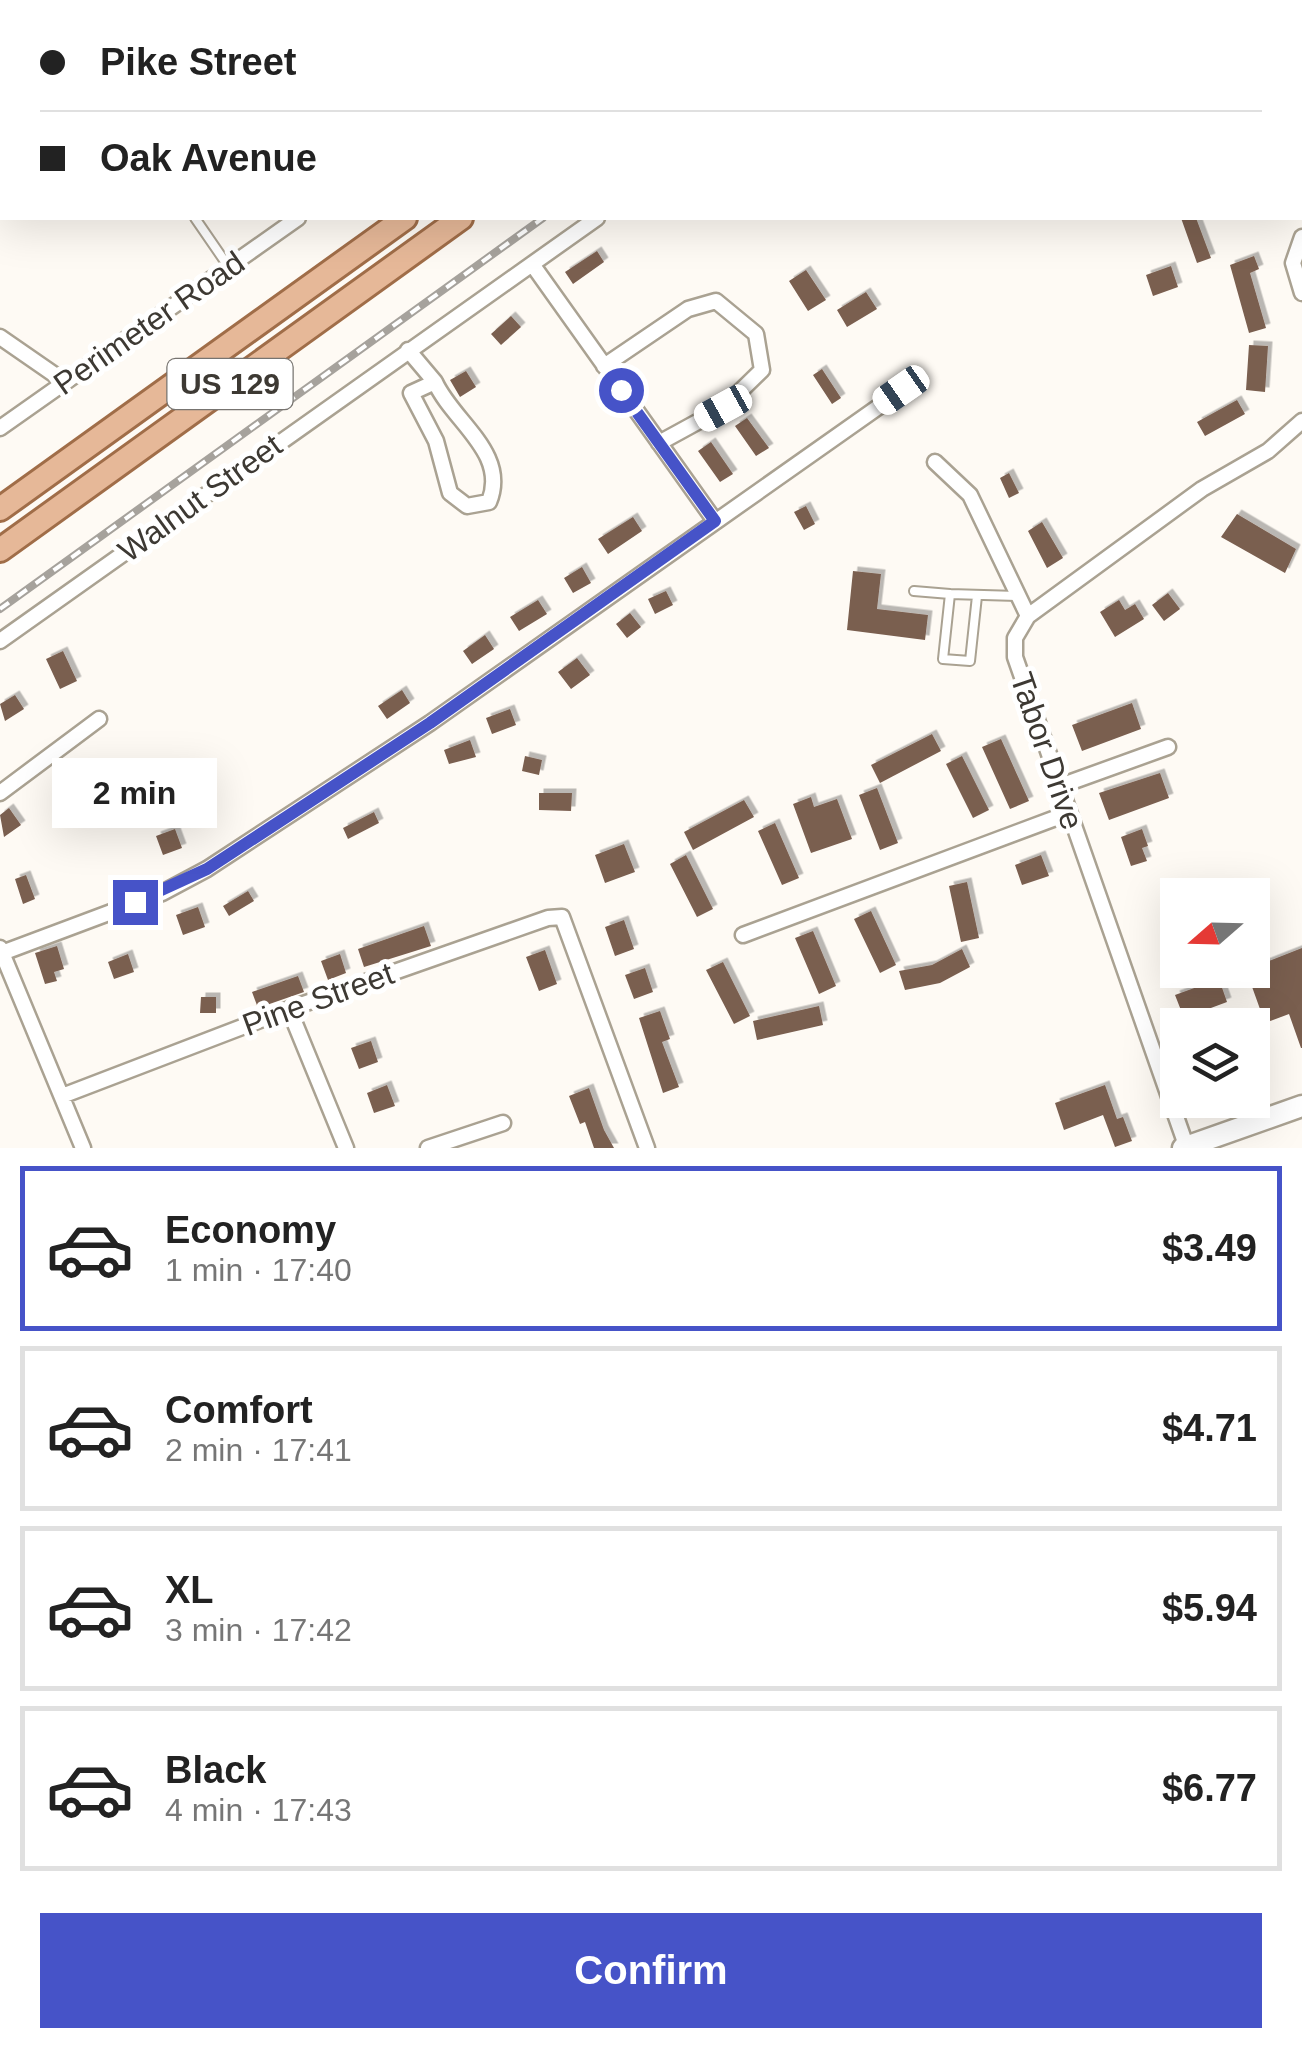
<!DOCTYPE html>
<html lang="en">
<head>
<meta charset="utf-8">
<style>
	:root { --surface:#fff; --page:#f2f2f2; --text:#222; --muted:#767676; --line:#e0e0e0; --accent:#4653c8 }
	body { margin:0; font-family:Arial,sans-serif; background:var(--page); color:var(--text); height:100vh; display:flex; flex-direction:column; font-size:38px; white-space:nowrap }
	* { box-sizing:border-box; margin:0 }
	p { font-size:32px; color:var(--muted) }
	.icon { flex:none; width:55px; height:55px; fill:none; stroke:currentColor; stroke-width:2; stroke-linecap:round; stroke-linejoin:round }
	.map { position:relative; height:1148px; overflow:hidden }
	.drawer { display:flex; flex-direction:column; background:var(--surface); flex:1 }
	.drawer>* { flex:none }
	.top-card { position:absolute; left:0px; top:0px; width:1302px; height:220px; box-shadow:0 10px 40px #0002; display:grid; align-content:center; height:220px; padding:0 40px; background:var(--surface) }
	.needle { width:65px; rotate:250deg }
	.fabs { position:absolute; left:1160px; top:878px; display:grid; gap:20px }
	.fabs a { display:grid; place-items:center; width:110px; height:110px; border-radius:0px; background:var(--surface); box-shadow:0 10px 40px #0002; font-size:50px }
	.end { position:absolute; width:45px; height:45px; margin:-22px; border:12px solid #4653c8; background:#fff; box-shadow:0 0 0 5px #fff }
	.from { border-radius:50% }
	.bubble { position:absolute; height:70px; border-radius:0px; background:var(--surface); box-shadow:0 10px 40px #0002; font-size:32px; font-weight:600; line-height:70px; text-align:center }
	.car { position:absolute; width:30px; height:60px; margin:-30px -15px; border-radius:12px; box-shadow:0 0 8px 2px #0007; background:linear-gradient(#fff 24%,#345 0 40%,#fff 0 76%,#345 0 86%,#fff 0) }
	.top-card b { display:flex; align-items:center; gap:35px; height:95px; font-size:38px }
	.top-card b+b { border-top:2px solid var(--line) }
	.top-card i { width:25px; height:25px; background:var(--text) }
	ul { padding:18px 0 0; list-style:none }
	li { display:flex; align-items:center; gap:30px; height:165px; margin:0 20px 15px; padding:0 20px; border:5px solid var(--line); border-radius:0px }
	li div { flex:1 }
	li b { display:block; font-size:38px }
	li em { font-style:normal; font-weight:600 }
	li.selected { border-color:var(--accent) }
	li>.icon { width:90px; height:90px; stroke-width:1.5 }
	.cta { display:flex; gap:20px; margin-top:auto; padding:20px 40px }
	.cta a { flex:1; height:115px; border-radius:0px; background:var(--accent); color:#fff; font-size:40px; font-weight:600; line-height:115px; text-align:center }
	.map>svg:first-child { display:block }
	.building { fill:#7a5e4f; filter:url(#shadow) }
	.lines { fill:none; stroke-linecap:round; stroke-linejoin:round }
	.lane-casing { stroke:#aaa292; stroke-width:12 }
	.street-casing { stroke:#aaa292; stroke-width:19 }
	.secondary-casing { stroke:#aaa292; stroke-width:25 }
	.primary-casing { stroke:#a06d48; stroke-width:28 }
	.lane { stroke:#fff; stroke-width:8 }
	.street { stroke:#fff; stroke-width:14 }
	.secondary { stroke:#fff; stroke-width:20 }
	.primary { stroke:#e6b898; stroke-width:22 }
	.rail-casing { stroke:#a6a29c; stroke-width:8 }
	.rail { stroke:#fff; stroke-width:4; stroke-dasharray:11; stroke-linecap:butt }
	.route { stroke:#4653c8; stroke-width:12 }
	.labels { text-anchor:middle; stroke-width:10; stroke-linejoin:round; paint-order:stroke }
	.shield { fill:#fff; stroke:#777470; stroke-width:2.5 }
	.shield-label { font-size:30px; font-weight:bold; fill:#3d3933 }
	.street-label { font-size:32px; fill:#3d3933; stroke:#fff }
</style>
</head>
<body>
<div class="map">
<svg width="1302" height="1148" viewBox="0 0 1302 1148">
	<defs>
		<filter id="shadow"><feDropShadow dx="4.5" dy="-4.5" stdDeviation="0" flood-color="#0004"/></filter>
	</defs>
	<rect width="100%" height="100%" fill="#fefaf4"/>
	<path class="building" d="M1181 218H1196L1211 258 1197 263Z
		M597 251 604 262 573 284 565 272Z
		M1254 256 1259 269 1250 273 1266 328 1249 333 1230 265Z
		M1171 266 1178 287 1153 296 1146 275Z
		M806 270 826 300 808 311 789 281Z
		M866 292 877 309 847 327 837 310Z
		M511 316 521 327 501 345 491 334Z
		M1249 345 1268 346 1265 392 1246 390Z
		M822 369 841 398 832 404 813 375Z
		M466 371 476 387 460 397 450 380Z
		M1237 400 1245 414 1205 436 1197 422Z
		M747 418 769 448 756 456 735 426Z
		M711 442 733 474 720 482 698 451Z
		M1009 473 1019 493 1009 498 1000 478Z
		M806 506 815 524 804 530 794 512Z
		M1237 514 1296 549 1285 573 1221 537Z
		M633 517 642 531 608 554 598 539Z
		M1042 522 1063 558 1047 568 1028 531Z
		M582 567 591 583 573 593 564 578Z
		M853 571 881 574 877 609 928 615 925 640 847 630Z
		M666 591 673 605 655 614 648 599Z
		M1168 593 1180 609 1164 621 1152 605Z
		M538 600 547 614 519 631 510 617Z
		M1119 600 1125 610 1135 604 1144 619 1115 637 1100 612Z
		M630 613 641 627 627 638 616 624Z
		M485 635 494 649 472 664 463 651Z
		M63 651 77 681 60 689 46 659Z
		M577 658 590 675 571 689 558 672Z
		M402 690 410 703 387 719 378 706Z
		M15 695 24 709 5 721 0 704Z
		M1132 703 1141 729 1082 751 1072 725Z
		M510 709 516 725 492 734 486 718Z
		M932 734 941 751 880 783 871 765Z
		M1001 739 1029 801 1010 809 982 747Z
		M470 740 476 757 449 764 444 750Z
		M525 756 542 760 539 775 522 771Z
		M962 756 989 810 973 818 946 764Z
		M1160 773 1169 798 1109 820 1099 793Z
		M877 788 898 843 880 850 859 795Z
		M539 793H572L571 811 539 810Z
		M811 797 814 807 837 799 852 839 811 853 793 804Z
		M744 800 754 817 693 850 684 832Z
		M9 808 21 825 4 837 0 815Z
		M374 812 379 823 348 839 343 828Z
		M775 823 799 878 782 885 758 831Z
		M175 829 182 848 163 855 156 836Z
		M1142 829 1148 846 1142 848 1147 861 1131 866 1121 837Z
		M624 844 635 872 605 883 595 855Z
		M686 855 713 909 697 917 670 864Z
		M1041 855 1049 876 1022 885 1015 865Z
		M26 875 35 899 23 904 15 879Z
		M967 882 979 938 961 942 949 886Z
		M248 891 254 901 229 916 223 906Z
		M198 907 205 927 183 935 176 915Z
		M871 911 896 965 880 973 854 919Z
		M624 920 634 949 615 956 605 927Z
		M424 926 431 946 364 967 358 949Z
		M813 931 836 986 819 994 795 938Z
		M57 946 64 969 54 972 57 981 45 984 35 953Z
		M1302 948V1048H1301L1289 1014 1265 1023 1246 970Z
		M962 949 970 967 940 983 905 990 899 971 932 965Z
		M545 950 557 984 539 991 526 957Z
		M128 954 134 972 114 979 108 962Z
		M340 954 346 973 328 980 321 961Z
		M723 962 750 1016 734 1024 706 970Z
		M645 968 653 992 634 999 625 975Z
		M298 976 304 992 258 1008 252 992Z
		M1219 979 1227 1002 1184 1018 1175 995Z
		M201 997H216V1013H200Z
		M819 1006 823 1025 757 1040 753 1021Z
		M660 1011 670 1039 662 1042 679 1087 663 1093 639 1018Z
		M371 1041 378 1062 359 1069 351 1048Z
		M387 1085 395 1106 374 1113 367 1093Z
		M1105 1085 1117 1119 1123 1117 1132 1141 1115 1147 1103 1115 1064 1130 1055 1103Z
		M589 1088 604 1130 614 1148H594L585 1122 580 1124 569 1096Z"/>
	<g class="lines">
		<defs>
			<path id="lane" d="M495 0 497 2
				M195 218 228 266
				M914 591 950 594
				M977 596 970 661 943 659 950 594 1017 596"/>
			<path id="street" d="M108 0 112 2
				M600 2 603 0
				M897 2 900 0
				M1302 237 1293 263 1302 293
				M532 264 715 521
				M0 337 65 382
				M408 350 435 382
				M604 366 688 309 716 301 756 334 762 370 723 408 659 443
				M435 382C453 422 509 453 489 502L467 506 450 493 436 441 411 393Z
				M0 428 298 218
				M935 462 970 495 1028 616
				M0 641 597 218
				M1060 786 1168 747
				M0 793 99 719
				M743 935 1069 813
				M0 948 83 1148
				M2 953 162 893 207 869 430 723 901 391
				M289 1009 346 1148
				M62 1096 289 1009 548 918 562 917 647 1148
				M428 1148 503 1123
				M1187 1148 1015 657V638L1028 616 1202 489 1268 451 1302 421"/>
			<path id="secondary" d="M1183 1148 1302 1106"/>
			<path id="primary" d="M702 2 706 0
				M763 2 767 0
				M0 509 405 218
				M0 550 461 218"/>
		</defs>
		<use href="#lane" class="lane-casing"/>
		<use href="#street" class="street-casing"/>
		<use href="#secondary" class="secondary-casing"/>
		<use href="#primary" class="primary-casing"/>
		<use href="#lane" class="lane"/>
		<use href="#street" class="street"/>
		<use href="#secondary" class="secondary"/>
		<use href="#primary" class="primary"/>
		<defs>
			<path id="rail" d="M841 2 844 0
				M0 609 543 218"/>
		</defs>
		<use href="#rail" class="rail-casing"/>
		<use href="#rail" class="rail"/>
	</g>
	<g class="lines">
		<path class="route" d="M135 902 207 869 430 723 715 521 621 390"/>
	</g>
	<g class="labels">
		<rect class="shield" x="167.5" y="359" width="125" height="50" rx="8"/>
		<g class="shield-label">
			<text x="230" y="394">US 129</text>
		</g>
		<g class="street-label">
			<text transform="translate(149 323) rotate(-35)" y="11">Perimeter Road</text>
			<text transform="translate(200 498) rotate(-36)" y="11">Walnut Street</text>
			<text transform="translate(1047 751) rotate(71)" y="11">Tabor Drive</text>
			<text transform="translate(318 999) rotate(-20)" y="11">Pine Street</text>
		</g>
	</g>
</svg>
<div class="fabs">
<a><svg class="needle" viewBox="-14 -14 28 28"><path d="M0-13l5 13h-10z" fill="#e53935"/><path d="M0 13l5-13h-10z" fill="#767676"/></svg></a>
<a><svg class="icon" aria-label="layers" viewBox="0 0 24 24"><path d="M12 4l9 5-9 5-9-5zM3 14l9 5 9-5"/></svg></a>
</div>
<i class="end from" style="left:621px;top:390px"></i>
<i class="end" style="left:135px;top:902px"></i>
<div class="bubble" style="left:52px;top:758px;width:165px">2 min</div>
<i class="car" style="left:901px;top:390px;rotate:235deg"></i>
<i class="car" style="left:723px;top:408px;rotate:241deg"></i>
<div class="top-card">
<b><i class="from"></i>Pike Street</b>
<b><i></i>Oak Avenue</b>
</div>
</div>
<section class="drawer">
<ul>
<li class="selected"><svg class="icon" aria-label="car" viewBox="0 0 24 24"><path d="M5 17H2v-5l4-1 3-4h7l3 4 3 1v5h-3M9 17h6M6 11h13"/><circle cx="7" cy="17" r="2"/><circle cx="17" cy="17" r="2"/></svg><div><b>Economy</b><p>1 min · 17:40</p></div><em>$3.49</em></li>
<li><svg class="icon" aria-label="car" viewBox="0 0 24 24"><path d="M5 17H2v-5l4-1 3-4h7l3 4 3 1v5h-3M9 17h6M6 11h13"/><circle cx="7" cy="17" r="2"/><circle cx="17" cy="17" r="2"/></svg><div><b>Comfort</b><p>2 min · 17:41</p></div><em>$4.71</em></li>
<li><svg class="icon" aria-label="car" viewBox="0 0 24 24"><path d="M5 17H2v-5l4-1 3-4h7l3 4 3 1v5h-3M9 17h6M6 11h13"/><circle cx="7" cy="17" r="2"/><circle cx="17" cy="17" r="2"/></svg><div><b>XL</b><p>3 min · 17:42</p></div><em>$5.94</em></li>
<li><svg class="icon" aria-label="car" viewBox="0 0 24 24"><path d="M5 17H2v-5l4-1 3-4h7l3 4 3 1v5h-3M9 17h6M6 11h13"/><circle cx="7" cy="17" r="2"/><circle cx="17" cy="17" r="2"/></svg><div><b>Black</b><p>4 min · 17:43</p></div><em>$6.77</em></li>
</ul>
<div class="cta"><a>Confirm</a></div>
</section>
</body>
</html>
